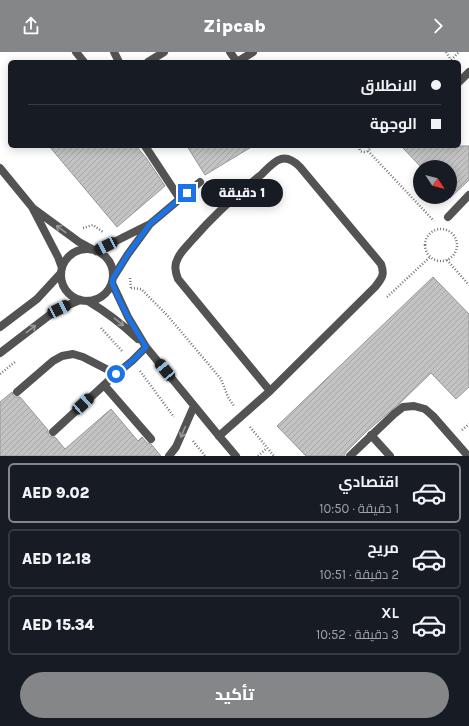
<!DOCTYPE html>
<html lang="ar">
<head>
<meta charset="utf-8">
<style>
	:root { --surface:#171b24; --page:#242831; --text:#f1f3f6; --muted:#9ea1a6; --line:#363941; --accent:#858687 }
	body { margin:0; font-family:Karla,Cairo,sans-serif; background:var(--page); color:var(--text); direction:rtl; height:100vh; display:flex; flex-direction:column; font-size:15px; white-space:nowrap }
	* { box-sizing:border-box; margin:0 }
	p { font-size:13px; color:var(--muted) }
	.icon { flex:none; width:22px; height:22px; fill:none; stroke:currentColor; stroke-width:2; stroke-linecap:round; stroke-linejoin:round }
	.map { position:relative; height:404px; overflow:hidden; direction:ltr }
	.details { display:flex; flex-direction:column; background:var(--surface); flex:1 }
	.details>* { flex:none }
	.top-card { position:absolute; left:8px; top:8px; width:453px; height:88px; border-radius:6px; box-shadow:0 2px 10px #0003; direction:rtl; display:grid; align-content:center; height:88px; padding:0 20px; background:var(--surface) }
	.needle { width:26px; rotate:126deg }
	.tools { position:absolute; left:413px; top:108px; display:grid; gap:8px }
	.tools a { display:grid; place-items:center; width:44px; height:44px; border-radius:50%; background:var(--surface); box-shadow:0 2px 10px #0003; font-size:20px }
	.end { position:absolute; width:18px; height:18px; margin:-9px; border:5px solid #1a73e8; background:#fff; box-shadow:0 0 0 2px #fff }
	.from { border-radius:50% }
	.bubble { position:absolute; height:28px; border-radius:14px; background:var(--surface); box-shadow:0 2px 10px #0003; font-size:13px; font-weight:800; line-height:28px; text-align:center; direction:rtl }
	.car { position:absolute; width:12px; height:24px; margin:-12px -6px; border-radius:5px; box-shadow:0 0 3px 1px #0007; background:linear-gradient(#222 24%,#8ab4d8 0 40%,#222 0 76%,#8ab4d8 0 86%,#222 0) }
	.top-card b { display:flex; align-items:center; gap:14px; height:38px; font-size:15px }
	.top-card b+b { border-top:1px solid var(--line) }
	.top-card i { width:10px; height:10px; background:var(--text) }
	ul { padding:7px 0 0; list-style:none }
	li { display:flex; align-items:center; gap:12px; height:60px; margin:0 8px 6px; padding:0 12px; border:2px solid var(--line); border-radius:6px }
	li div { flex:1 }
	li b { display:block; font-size:15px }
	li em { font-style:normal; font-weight:800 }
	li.active { border-color:var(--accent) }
	li>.icon { width:36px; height:36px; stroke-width:1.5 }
	.cta { display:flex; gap:8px; margin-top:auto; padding:8px 20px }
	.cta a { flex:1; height:46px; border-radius:24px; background:var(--accent); color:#fff; font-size:16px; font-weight:800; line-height:46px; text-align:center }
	header { display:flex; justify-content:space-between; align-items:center; height:52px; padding:0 20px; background:var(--accent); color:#fff; font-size:18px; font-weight:800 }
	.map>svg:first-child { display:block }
	.building { fill:url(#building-hatch); stroke:#979797 }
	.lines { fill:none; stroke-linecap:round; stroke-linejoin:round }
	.path { stroke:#757575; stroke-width:2.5; stroke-dasharray:1 2; stroke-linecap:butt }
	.service { stroke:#535353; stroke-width:8 }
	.minor { stroke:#535353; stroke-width:8 }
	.tertiary { stroke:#535353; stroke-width:8 }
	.oneway { stroke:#989898 }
	.route { stroke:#1a73e8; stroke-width:5 }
</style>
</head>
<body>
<header><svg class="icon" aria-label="forward" viewBox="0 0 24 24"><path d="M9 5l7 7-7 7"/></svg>Zipcab<svg class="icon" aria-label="share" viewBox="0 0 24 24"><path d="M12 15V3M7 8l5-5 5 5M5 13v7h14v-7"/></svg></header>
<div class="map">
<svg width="469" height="404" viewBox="0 0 469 404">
	<defs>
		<pattern id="building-hatch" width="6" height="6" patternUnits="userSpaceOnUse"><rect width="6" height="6" fill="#c3c3c3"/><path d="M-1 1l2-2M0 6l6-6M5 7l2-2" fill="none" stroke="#a6a6a6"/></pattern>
	</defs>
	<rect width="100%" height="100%" fill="#fff"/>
	<path class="building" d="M49 94H136L147 107 165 134 117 175Z
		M187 94H253L205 123Z
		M401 94H469V128L450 146V115H421Z
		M433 225 469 262V335L456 347 431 321 400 351 367 379 346 400 344 404H306L277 374Z
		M12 340 13 343 15 345H20L48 378V381L49 384 52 385H55L65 397 111 357 138 389 142 385 147 391 151 392 161 404H0V350Z"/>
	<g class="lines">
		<path class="path" d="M446 0 451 8
			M449 10 459 0
			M359 94 360 99C365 101 369 100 371 94
			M368 99 434 169
			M83 176 93 173 103 180
			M425 193a16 16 0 1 1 32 0a16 16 0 1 1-32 0Z
			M447 208 469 233
			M130 226 131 237
			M131 236 141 237 167 263 221 327 228 345 234 354
			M387 245 430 205
			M101 276 122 299
			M140 319 174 365
			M0 322 15 310
			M250 375 274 404
			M462 378 469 372
			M193 389 205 404
			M258 404 267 396"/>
		<path class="service" d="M219 384 270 339 375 235C382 226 385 223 381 212L300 115C295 110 289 105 281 107 274 109 267 117 262 122 237 142 214 163 193 187 188 193 181 199 178 206 174 213 175 219 178 227L270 339"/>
		<path class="minor" d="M76 0 84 10
			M114 0 119 10
			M230 0 237 10
			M148 10 164 0
			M237 10 253 0
			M459 30 469 20
			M145 94 180 147
			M0 116 32 155 58 205 62 216
			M34 157 79 190 92 197
			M448 165 469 143
			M61 223a26 26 0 1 1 52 0a26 26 0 1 1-52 0Z
			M96 199 148 173
			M113 226 128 202 150 172 200 130
			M112 231 128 265 146 295 219 384 236 404
			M88 249C108 261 121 271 138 287
			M104 333 151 387
			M17 340 53 309 62 304 73 302 83 305 116 322
			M53 380 116 322 132 309 146 295
			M371 383 390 404
			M169 404 176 395 194 354
			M350 404 394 362 403 355 414 354 425 357 433 364 468 404"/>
		<path class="tertiary" d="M0 275 37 247 61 221
			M0 301 51 262 59 257 80 248"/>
	</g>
	<defs><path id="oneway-shaft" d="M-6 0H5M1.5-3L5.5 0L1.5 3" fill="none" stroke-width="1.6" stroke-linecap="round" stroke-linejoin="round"/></defs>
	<g class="oneway">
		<use href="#oneway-shaft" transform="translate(61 177) rotate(-144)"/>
		<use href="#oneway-shaft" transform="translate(119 270) rotate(39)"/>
		<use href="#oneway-shaft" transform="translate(31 277) rotate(-38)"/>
		<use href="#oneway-shaft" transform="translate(183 380) rotate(113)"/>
	</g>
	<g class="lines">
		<path class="route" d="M116 322 132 309 146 295 128 265 120 249 112 231 113 226 128 202 150 172 187 141"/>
	</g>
</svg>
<div class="tools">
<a><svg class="needle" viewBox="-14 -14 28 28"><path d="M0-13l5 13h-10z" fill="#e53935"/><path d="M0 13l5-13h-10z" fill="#9ea1a6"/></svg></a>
</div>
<i class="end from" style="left:116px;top:322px"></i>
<i class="end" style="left:187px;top:141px"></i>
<div class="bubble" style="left:201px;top:127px;width:82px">1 دقيقة</div>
<i class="car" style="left:106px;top:194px;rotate:244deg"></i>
<i class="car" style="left:59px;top:257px;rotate:64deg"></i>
<i class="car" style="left:165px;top:318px;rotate:321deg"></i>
<i class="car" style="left:83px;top:352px;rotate:48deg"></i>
<div class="top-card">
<b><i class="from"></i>الانطلاق</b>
<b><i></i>الوجهة</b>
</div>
</div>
<section class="details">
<ul>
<li class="active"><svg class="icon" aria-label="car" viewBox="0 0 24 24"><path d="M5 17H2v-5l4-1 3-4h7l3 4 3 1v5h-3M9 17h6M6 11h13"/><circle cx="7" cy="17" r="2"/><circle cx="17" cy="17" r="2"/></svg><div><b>اقتصادي</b><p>1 دقيقة · 10:50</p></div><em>AED 9.02</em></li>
<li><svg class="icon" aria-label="car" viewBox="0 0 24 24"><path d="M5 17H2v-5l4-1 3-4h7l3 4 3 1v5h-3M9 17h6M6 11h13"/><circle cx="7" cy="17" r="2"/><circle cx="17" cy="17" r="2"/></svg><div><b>مريح</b><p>2 دقيقة · 10:51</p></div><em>AED 12.18</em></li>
<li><svg class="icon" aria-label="car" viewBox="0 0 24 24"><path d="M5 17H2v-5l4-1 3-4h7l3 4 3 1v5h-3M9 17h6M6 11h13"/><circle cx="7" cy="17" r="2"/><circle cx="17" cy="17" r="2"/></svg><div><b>XL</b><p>3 دقيقة · 10:52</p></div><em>AED 15.34</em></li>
</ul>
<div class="cta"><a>تأكيد</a></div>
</section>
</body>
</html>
